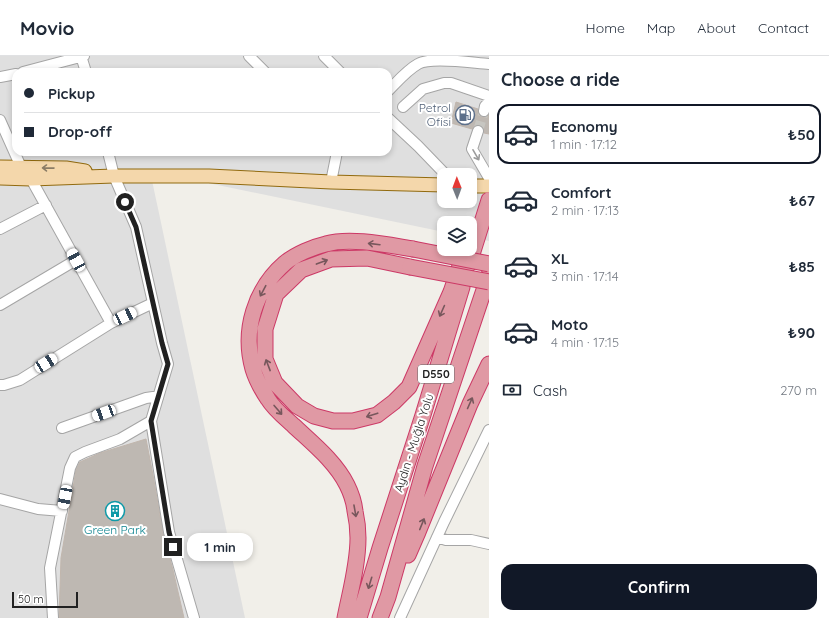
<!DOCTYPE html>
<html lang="en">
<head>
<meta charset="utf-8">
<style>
	:root { --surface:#fff; --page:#f2f2f3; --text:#1f2937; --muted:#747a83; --line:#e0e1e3; --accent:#111827 }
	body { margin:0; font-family:Quicksand,sans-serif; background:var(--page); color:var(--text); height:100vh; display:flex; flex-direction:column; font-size:15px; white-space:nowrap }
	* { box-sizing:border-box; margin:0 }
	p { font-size:13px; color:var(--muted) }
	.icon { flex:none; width:22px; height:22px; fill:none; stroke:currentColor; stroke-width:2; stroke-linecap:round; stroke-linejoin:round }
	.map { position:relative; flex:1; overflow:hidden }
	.drawer { display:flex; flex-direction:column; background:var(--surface); width:340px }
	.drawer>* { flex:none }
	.guide { position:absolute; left:12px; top:12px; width:380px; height:88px; border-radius:12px; box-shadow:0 2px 6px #0003; display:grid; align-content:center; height:88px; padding:0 12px; background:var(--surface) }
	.needle { width:26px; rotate:359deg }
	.fabs { position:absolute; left:437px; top:112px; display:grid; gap:8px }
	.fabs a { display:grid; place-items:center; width:40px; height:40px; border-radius:8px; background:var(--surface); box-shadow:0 2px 6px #0003; font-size:20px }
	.scale { position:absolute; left:12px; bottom:10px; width:66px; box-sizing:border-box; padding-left:4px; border:2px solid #212121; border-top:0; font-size:11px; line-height:14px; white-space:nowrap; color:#212121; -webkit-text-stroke:3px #fff; paint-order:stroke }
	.end { position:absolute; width:18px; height:18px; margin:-9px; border:5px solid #212121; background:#fff; box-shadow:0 0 0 2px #fff }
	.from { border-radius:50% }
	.bubble { position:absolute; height:28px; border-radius:12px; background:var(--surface); box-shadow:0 2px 6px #0003; font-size:13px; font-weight:700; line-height:28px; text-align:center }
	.car { position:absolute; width:12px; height:24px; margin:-12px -6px; border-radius:5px; box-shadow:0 0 3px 1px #0007; background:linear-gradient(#fff 24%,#345 0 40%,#fff 0 76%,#345 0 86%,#fff 0) }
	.guide b { display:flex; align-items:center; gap:14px; height:38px; font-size:15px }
	.guide b+b { border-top:1px solid var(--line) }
	.guide i { width:10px; height:10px; background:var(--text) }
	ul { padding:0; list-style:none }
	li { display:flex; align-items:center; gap:12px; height:60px; margin:0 8px 6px; padding:0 4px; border:2px solid transparent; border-radius:12px }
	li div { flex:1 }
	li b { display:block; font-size:15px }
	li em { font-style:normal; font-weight:700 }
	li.current { border-color:var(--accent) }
	li>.icon { width:36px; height:36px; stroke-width:1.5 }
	h2 { padding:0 12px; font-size:18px; line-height:48px }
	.pay { display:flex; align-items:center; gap:10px; height:44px; padding:0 12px; font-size:15px }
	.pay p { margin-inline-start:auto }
	.primary-button { display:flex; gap:8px; margin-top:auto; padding:8px 12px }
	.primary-button a { flex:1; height:46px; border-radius:12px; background:var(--accent); color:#fff; font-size:16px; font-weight:700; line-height:46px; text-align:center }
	header { display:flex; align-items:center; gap:24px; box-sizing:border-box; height:56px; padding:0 20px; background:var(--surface); border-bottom:1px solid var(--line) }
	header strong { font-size:19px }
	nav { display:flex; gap:22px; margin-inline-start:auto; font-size:14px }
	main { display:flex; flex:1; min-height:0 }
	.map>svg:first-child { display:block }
	.residential { fill:#dfdfdf; fill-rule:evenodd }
	.building { fill:#beb8b2; stroke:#c1b6ad }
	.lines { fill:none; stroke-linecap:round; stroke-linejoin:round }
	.minor-tunnel { stroke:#c7c6c1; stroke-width:10; stroke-dasharray:10 5; stroke-linecap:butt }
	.minor-casing { stroke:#a5a5a5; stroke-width:12 }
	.major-casing { stroke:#916a0e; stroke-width:15 }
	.highway-casing { stroke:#cc3966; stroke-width:17 }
	.minor { stroke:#fff; stroke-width:10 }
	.major { stroke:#f4d7ab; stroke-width:13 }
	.highway { stroke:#e099a4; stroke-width:15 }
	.highway-bridge-casing { stroke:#cc3966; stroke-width:17; stroke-linecap:butt }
	.highway-bridge { stroke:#e099a4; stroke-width:15 }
	.oneway { stroke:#9b9b9b }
	.oneway2 { stroke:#8a7c66 }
	.oneway3 { stroke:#77575c }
	.route { stroke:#212121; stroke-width:5 }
	.labels { text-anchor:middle; stroke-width:4; stroke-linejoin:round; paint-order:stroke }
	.shield { fill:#fff; stroke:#646464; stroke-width:1 }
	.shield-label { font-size:11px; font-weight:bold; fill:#212121 }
	.service-label { font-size:12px; fill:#4e5e75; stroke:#fff; text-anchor:end }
	.street-label { font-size:12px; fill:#212121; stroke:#fff }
	.culture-label { font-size:12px; fill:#0d838f; stroke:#fff }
</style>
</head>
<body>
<header>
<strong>Movio</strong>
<nav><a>Home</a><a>Map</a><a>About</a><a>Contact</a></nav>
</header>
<main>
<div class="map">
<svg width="489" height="562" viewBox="0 0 489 562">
	<rect width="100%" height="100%" fill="#f1efe9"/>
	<path class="residential" d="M0 0H489V185L470 181V167H444V176L150 115 245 562H0ZM16 16H388V96H16ZM444 119H470V145H444Z"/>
	<path class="building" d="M456 46 478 53V57L482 61H486L489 59V78L484 77V74L483 71 480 69 474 70 472 73 451 67Z
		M146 383 153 419 163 477 173 514 184 562H59L61 502 76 414 80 406 100 397Z"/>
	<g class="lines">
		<path class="minor-tunnel" d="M478 75 484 55"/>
		<defs>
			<path id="minor" d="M81 0 86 16
				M249 0 265 16
				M324 0 340 16
				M23 16 84 0
				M0 21 16 18
				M388 35C397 26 407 14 418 8 431 0 473 7 489 8
				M403 51 423 33 444 27H451L489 40
				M484 55 485 50 489 46
				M388 62 418 90 446 119
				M0 64 21 111
				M478 75 472 93 489 122
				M331 126 337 96
				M0 173 46 149
				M0 249 76 204
				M111 267 153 247
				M0 329H4L20 324 111 267 31 123
				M151 365 169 476 194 562
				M62 372 146 342 153 341 158 342
				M0 443 38 453 62 455
				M437 481 446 484H471L489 488
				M53 562 50 512 70 412 75 401 85 396 120 383 151 365 168 308 162 287 136 171 114 120 108 96
				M400 562 444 466 489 374"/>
			<path id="major" d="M0 111 66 112 85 115
				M0 122 31 123 114 120H209L331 126 444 129
				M470 130H489"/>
			<path id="highway" d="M469 208 489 144
				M410 211 367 202 331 203 301 214 276 238 265 273V303L275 327 297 350 314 360 333 365H353L377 359 394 346 409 331 451 236 466 193
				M408 499 418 476 470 348 489 308
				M345 562C350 536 358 509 358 482 358 473 357 464 355 455 354 446 351 437 347 429 335 405 312 387 293 369 284 361 274 353 268 343 262 334 256 323 253 313 242 274 255 233 285 207 296 198 313 191 326 188 350 181 388 189 413 193
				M359 562 380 492 423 359 462 231
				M380 562 388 541 425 410 489 219"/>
		</defs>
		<use href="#minor" class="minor-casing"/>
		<use href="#major" class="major-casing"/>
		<use href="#highway" class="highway-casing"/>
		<use href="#minor" class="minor"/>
		<use href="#major" class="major"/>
		<use href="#highway" class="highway"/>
		<defs>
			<path id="highway-bridge" d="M413 193 489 208
				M410 211 489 226"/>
		</defs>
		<use href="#highway-bridge" class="highway-bridge-casing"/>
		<use href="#highway-bridge" class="highway-bridge"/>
	</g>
	<defs><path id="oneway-shaft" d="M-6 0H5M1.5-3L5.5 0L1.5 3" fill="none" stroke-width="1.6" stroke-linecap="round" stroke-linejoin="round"/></defs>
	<use class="oneway" href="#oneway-shaft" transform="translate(476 99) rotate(60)"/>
	<use class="oneway2" href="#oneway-shaft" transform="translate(48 112) rotate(-179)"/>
	<g class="oneway3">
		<use href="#oneway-shaft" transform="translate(374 188) rotate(-173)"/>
		<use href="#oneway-shaft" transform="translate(322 206) rotate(-20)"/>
		<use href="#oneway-shaft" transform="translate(263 235) rotate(118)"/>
		<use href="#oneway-shaft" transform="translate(442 255) rotate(114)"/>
		<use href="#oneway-shaft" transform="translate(268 309) rotate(-111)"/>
		<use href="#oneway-shaft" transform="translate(470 347) rotate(-66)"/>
		<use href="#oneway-shaft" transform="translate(278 354) rotate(49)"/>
		<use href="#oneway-shaft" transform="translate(372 359) rotate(162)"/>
		<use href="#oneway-shaft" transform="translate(355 455) rotate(80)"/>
		<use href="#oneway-shaft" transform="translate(422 468) rotate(-68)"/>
		<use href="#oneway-shaft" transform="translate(370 527) rotate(107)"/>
	</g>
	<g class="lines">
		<path class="route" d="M125 146 136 171 162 287 168 308 151 365 169 476 173 491"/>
	</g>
	<defs>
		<symbol id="fuel-ring" viewBox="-11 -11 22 22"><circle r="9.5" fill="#fff" stroke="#5c6f8a" stroke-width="1.5"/><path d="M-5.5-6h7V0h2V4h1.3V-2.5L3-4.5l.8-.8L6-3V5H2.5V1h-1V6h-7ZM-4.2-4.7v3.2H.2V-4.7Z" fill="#5c6f8a"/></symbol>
		<symbol id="building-ring" viewBox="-11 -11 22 22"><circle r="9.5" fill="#fff" stroke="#0f9aa8" stroke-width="1.5"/><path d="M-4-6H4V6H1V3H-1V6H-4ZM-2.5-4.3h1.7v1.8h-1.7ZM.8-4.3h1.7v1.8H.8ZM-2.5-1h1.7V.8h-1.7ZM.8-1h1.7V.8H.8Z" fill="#0f9aa8"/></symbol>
	</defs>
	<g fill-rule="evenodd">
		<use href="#fuel-ring" x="454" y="48" width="22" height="22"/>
		<use href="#building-ring" x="104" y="444" width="22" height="22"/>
	</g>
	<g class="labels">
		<rect class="shield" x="418" y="309" width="36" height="18" rx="3"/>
		<g class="shield-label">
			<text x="436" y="322">D550</text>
		</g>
		<g class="service-label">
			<text x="451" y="56">Petrol<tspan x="451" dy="14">Ofisi</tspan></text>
		</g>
		<g class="street-label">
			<text transform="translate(414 387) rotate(-72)" y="4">Aydın - Muğla Yolu</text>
		</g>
		<g class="culture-label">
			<text x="115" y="478">Green Park</text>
		</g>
	</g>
</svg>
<div class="fabs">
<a><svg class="needle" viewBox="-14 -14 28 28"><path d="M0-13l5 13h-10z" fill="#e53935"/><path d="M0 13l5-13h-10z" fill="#747a83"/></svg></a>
<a><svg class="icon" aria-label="layers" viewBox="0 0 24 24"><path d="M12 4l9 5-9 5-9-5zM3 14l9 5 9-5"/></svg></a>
</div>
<div class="scale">50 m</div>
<i class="end from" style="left:125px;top:146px"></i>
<i class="end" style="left:173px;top:491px"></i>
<div class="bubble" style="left:187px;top:477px;width:66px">1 min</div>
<i class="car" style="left:76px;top:204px;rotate:331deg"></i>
<i class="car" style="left:125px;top:260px;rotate:65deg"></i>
<i class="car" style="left:46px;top:307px;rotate:58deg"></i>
<i class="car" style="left:104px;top:357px;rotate:250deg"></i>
<i class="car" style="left:65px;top:441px;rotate:191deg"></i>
<div class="guide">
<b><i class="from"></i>Pickup</b>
<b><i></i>Drop-off</b>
</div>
</div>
<section class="drawer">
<h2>Choose a ride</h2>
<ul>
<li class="current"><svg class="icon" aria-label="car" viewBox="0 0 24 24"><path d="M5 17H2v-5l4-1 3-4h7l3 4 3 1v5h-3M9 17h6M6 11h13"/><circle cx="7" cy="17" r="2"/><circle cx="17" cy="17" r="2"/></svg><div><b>Economy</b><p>1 min · 17:12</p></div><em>₺50</em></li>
<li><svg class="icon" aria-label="car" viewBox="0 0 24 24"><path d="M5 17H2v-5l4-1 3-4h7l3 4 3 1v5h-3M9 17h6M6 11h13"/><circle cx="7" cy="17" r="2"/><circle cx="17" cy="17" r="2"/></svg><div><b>Comfort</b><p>2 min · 17:13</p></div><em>₺67</em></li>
<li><svg class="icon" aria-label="car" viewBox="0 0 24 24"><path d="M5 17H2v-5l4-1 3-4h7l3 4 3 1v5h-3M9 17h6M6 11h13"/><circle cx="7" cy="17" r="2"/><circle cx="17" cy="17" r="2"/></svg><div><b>XL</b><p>3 min · 17:14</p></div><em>₺85</em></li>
<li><svg class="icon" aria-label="car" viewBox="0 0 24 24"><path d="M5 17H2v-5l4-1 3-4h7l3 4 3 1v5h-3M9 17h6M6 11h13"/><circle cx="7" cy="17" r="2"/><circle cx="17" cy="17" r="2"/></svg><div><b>Moto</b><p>4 min · 17:15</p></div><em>₺90</em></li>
</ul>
<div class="pay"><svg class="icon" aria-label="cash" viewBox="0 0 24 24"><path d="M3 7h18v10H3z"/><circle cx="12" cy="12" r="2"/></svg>Cash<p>270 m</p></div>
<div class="primary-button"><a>Confirm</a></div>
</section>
</main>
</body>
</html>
